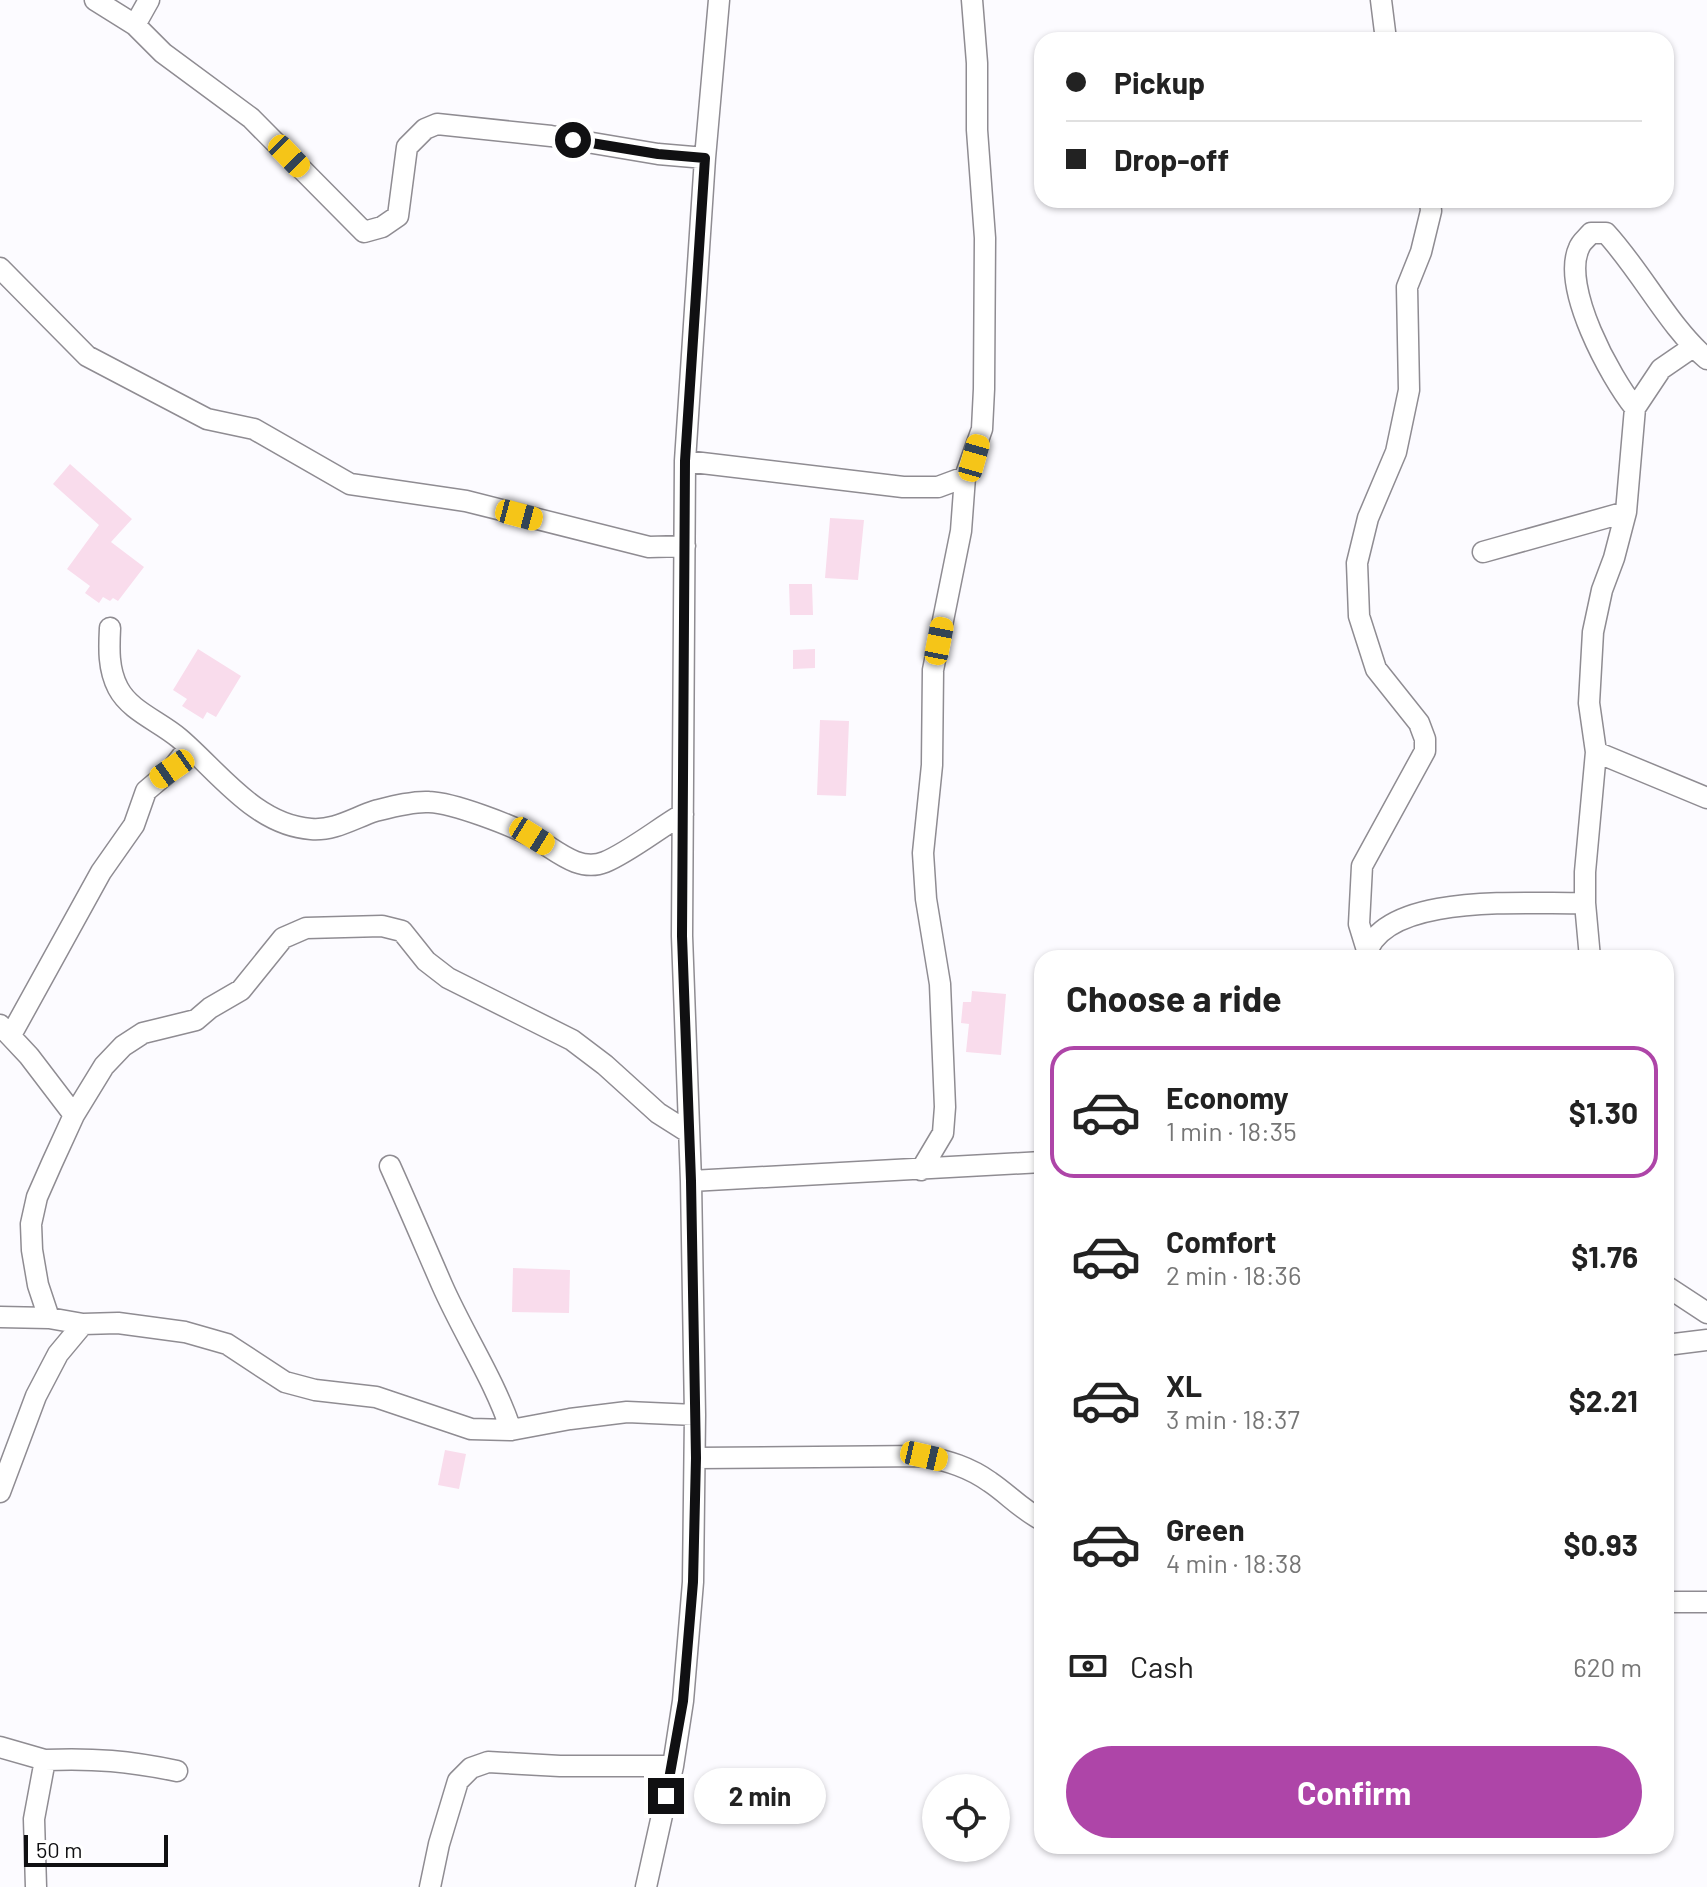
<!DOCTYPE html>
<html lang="en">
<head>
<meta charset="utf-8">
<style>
	:root { --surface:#fff; --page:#f2f2f2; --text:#222; --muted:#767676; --line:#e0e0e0; --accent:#ae45a8 }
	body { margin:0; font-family:Barlow,sans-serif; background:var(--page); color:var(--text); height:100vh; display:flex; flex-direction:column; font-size:30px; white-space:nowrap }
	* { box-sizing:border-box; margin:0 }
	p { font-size:26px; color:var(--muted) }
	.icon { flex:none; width:44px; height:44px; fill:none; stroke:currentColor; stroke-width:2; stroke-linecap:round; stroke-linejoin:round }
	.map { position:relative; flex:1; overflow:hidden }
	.side { position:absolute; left:1034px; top:950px; width:640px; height:904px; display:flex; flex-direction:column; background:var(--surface); border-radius:24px; box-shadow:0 2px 6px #0004 }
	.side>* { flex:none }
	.banner { position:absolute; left:1034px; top:32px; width:640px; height:176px; border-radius:24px; box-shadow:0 2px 6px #0004; display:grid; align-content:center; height:176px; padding:0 32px; background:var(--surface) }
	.controls { position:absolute; left:922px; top:1774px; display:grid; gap:16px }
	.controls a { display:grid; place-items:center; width:88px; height:88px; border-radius:50%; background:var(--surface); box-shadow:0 2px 6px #0004; font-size:40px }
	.scale { position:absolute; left:24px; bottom:20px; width:144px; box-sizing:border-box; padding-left:8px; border:4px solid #101012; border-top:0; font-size:22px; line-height:28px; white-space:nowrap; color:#101012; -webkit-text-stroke:6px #fff; paint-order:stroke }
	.end { position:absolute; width:36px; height:36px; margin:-18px; border:10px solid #101012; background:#fff; box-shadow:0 0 0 4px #fff }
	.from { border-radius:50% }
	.bubble { position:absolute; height:56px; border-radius:28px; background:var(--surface); box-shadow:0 2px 6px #0004; font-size:26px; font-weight:700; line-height:56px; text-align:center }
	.car { position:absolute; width:24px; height:48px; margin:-24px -12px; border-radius:10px; box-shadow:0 0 6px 2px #0007; background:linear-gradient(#f5c518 24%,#345 0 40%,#f5c518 0 76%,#345 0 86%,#f5c518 0) }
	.banner b { display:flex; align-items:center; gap:28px; height:76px; font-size:30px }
	.banner b+b { border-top:2px solid var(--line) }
	.banner i { width:20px; height:20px; background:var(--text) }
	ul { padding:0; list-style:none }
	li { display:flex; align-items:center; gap:24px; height:132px; margin:0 16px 12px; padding:0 16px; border:4px solid transparent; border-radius:24px }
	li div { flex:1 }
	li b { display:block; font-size:30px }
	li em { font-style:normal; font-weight:700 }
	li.on { border-color:var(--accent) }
	li>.icon { width:72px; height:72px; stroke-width:1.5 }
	h2 { padding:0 32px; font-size:36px; line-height:96px }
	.pay { display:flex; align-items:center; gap:20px; height:88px; padding:0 32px; font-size:30px }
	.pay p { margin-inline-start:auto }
	.cta { display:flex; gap:16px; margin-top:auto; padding:16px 32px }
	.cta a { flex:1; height:92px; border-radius:48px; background:var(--accent); color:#fff; font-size:32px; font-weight:700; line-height:92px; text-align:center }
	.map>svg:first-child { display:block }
	.building { fill:#f9dcec }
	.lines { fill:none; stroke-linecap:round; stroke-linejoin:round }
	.minor-casing { stroke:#8f8c92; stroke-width:23 }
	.minor { stroke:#fff; stroke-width:20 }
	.route { stroke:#101012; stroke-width:10 }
</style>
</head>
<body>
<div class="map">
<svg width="1707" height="1887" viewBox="0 0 1707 1887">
	<rect width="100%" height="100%" fill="#fcfbff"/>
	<path class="building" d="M70 464 132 519 111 542 144 567 118 601 113 598 110 601 103 597 99 603 85 593 90 586 67 569 99 525 53 484Z
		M830 518 864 520 858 580 825 578Z
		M789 584H812L813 615H790Z
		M198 649 241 676 216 717 207 712 203 719 182 706 187 699 173 690Z
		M815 649V668L793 669V650Z
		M820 720 849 721 846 796 817 795Z
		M972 991 1006 994 1001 1055 966 1052 969 1024 961 1023 963 1002H971Z
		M513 1268 570 1270 569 1313 512 1312Z
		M445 1450 466 1454 459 1489 438 1485Z"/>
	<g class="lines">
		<defs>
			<path id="minor" d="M95 0 135 25 163 53 251 118 364 232 382 227 398 216 407 147 425 129 437 124 551 136 658 154 705 158
				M1381 0 1386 40
				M135 25 149 0
				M0 268 87 356 207 419 254 429 350 484 466 501 649 547 685 546
				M1635 408C1610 377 1561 287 1579 248 1581 242 1587 238 1591 233H1606C1642 272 1669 327 1707 359
				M685 461 903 487H938L965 477
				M1483 552 1626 512
				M110 628C109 648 108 669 118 688 130 711 159 721 179 738 218 771 255 825 311 829 334 831 354 818 375 811 391 807 413 801 429 802 454 803 511 825 533 837 555 849 578 873 605 862 629 852 659 828 683 814
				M1596 752 1707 798
				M1585 903V872L1596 752 1589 703 1593 632 1602 590 1614 558 1626 512 1635 408 1661 369 1693 347
				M1367 950 1359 924 1362 866 1425 751V739L1419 723 1376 669 1359 616 1357 563 1368 518 1396 452 1409 390 1407 287 1421 252 1431 211 1430 200
				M1365 958C1380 890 1532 905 1585 903L1590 958
				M0 1025 29 1056 74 1115
				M11 1035 101 872 134 825 146 791 172 769 189 747
				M390 1166C408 1206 425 1246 442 1285 464 1335 494 1379 511 1430
				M921 1170 943 1133 945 1107 940 984 926 899 923 853 932 765 933 670 961 531 965 477 982 429 984 389 985 238 977 130V63L972 0
				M691 1181 1042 1162
				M1666 1286 1707 1313
				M0 1317 49 1318 83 1324 118 1323 185 1332 227 1344 285 1382 315 1390 376 1397 471 1429 511 1430 570 1419 627 1412 695 1415
				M49 1318 38 1285 32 1250 31 1224 37 1197 52 1163 74 1115 104 1066 123 1046 143 1033 196 1020 210 1008 241 990 283 938 306 928 382 926 402 931 426 961 448 978 572 1040 605 1065 658 1113 688 1132
				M1666 1345 1707 1340
				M696 1458 924 1456C948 1461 969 1467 990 1482 1008 1494 1022 1510 1042 1520
				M0 1492 36 1396 58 1354 83 1324
				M1666 1602H1707
				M0 1747 45 1760 34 1819 36 1887
				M45 1760C94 1758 129 1761 177 1771
				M430 1887 439 1844 458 1781 471 1768 488 1762 560 1766H673
				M646 1887 673 1766 683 1701 693 1582 695 1415 691 1181 682 936 685 461 705 158 719 0"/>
		</defs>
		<use href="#minor" class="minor-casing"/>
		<use href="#minor" class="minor"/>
	</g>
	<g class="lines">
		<path class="route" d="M573 140 658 154 705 158 685 461 682 936 691 1181 696 1458 693 1582 683 1701 666 1796"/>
	</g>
</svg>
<div class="controls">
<a><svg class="icon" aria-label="locate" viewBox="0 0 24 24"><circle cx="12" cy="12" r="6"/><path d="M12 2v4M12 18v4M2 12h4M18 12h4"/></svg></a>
</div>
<div class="scale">50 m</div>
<i class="end from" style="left:573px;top:140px"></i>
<i class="end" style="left:666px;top:1796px"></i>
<div class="bubble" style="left:694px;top:1768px;width:132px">2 min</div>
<i class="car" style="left:289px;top:156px;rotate:136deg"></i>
<i class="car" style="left:974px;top:458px;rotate:16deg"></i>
<i class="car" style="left:519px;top:515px;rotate:105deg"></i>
<i class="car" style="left:939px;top:641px;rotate:11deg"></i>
<i class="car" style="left:172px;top:769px;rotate:235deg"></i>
<i class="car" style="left:532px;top:836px;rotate:122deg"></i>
<i class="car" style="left:924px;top:1456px;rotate:103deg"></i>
<div class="banner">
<b><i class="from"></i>Pickup</b>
<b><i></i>Drop-off</b>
</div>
<section class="side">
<h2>Choose a ride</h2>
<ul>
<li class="on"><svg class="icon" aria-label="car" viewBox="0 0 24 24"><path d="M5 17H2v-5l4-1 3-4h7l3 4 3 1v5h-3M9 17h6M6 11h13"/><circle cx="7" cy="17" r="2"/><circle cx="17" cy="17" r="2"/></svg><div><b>Economy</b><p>1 min · 18:35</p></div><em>$1.30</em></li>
<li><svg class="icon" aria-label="car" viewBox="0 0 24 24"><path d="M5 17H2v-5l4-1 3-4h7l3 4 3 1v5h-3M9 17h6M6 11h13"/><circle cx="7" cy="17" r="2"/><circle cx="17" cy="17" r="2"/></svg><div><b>Comfort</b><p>2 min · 18:36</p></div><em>$1.76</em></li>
<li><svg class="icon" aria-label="car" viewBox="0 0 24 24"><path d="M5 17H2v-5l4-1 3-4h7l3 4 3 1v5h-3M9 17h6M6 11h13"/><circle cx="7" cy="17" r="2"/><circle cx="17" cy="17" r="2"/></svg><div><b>XL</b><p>3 min · 18:37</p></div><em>$2.21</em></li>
<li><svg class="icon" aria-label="car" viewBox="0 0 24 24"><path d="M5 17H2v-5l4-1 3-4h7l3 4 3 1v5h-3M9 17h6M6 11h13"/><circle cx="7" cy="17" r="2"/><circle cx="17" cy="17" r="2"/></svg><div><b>Green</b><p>4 min · 18:38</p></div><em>$0.93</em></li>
</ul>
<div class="pay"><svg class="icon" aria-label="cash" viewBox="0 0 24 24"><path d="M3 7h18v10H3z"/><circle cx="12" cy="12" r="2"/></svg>Cash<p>620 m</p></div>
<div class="cta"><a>Confirm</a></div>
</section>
</div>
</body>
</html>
